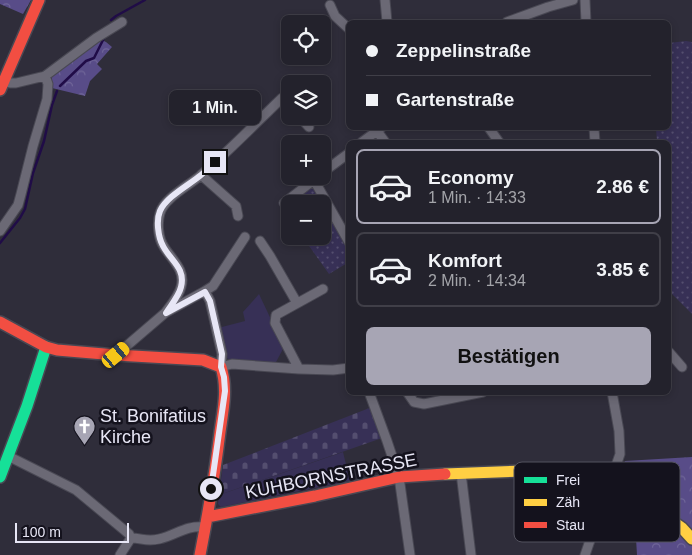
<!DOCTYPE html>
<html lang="de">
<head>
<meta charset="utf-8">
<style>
	:root { --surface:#23222c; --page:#2f2f38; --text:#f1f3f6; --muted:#a3a4a9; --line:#403f48; --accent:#a7a5b4 }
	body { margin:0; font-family:Arial,sans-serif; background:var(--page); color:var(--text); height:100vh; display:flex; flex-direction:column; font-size:19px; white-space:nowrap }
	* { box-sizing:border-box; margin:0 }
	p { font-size:16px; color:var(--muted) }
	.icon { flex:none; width:28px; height:28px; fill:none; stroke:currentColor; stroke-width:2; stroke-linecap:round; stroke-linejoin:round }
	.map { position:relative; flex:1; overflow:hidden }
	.sheet { position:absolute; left:346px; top:140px; width:325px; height:255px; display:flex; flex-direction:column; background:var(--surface); border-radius:8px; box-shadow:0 2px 8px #0003,0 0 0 1px var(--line) }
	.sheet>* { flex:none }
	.top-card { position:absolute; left:346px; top:20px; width:325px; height:110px; border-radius:8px; box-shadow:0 2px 8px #0003,0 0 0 1px var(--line); display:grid; align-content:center; height:110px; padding:0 20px; background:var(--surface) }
	.buttons { position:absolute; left:281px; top:15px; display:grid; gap:10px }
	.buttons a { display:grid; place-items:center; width:50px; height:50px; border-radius:8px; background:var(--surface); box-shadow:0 2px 8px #0003,0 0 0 1px var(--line); font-size:25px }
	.scale { position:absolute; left:15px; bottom:12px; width:114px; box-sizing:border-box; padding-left:5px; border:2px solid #e7e6f5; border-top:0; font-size:14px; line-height:18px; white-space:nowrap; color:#e7e6f5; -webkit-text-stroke:4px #14121d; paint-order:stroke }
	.end { position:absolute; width:22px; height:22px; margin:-11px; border:6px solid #e7e6f5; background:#111; box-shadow:0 0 0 2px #111 }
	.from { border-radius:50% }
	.bubble { position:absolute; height:35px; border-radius:8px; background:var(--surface); box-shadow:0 2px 8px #0003,0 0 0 1px var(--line); font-size:16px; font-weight:700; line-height:35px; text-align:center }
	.car { position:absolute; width:15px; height:30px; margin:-15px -8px; border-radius:6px; box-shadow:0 0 4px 1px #0007; background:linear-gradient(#f5c518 24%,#345 0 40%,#f5c518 0 76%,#345 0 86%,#f5c518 0) }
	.top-card b { display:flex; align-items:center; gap:18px; height:48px; font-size:19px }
	.top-card b+b { border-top:1px solid var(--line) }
	.top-card i { width:12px; height:12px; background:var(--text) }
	ul { padding:9px 0 0; list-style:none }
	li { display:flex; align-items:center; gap:15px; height:75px; margin:0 10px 8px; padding:0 10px; border:2px solid var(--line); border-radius:8px }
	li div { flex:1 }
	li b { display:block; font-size:19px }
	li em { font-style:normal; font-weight:700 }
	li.active { border-color:var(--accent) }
	li>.icon { width:45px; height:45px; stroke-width:1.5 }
	.primary-button { display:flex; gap:10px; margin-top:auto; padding:10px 20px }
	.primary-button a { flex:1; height:58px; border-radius:8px; background:var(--accent); color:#111; font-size:20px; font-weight:700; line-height:58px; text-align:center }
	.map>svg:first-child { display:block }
	.grass { fill:url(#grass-dots) }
	.forest { fill:url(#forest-crowns) }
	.cemetery { fill:url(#cemetery-stones) }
	.green { fill:#373056 }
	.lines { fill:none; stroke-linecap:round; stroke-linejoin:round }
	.stream { stroke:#200c47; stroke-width:2.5 }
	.street-casing { stroke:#494853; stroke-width:11 }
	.fast-casing { stroke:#494853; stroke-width:14 }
	.slow-casing { stroke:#494853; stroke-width:14 }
	.jam-casing { stroke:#494853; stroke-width:14 }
	.street { stroke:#6b6975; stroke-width:9 }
	.fast { stroke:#16e098; stroke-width:11 }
	.slow { stroke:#ffcf43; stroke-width:11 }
	.jam { stroke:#f24e42; stroke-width:11 }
	.route { stroke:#e7e6f5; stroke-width:6 }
	.labels { text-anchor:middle; stroke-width:5; stroke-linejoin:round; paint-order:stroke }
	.poi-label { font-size:18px; fill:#e7e6f5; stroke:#14121d; text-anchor:start }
	.street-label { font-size:18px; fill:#e7e6f5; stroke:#14121d }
	.key { fill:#14121d; stroke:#53525e; stroke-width:1 }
	.key-label { font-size:14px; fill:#e7e6f5 }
</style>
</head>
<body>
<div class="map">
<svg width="692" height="555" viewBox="0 0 692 555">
	<defs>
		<pattern id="grass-dots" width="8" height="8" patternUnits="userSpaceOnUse" patternTransform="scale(1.25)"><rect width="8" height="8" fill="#373056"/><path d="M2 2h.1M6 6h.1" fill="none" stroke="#544e6f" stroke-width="1.8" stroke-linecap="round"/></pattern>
		<pattern id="forest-crowns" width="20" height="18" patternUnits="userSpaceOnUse" patternTransform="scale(1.25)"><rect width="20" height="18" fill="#584c88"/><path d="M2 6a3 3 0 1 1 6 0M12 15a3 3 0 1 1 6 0" fill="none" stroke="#706699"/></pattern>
		<pattern id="cemetery-stones" width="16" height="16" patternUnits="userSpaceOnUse" patternTransform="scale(1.25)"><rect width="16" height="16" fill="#373056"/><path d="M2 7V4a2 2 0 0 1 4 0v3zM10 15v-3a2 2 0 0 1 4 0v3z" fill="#544e6f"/></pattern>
	</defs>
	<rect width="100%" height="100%" fill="#2f2d3a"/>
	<path class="grass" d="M686 41 692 42V314L669 291V142H657L656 128H669V43Z
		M313 184 349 251V262L329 274 302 236H322V204H290Z"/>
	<path class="forest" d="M0 0H31L23 14 0 4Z
		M100 39 106 42 112 47 97 64 102 69 90 81 85 96 52 88V76Z
		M692 457V555H637L636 538 630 501 616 492 625 461Z"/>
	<path class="cemetery" d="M372 407 382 438 219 495 223 465Z"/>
	<path class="green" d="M259 294 284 347 275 364 231 361 224 356 218 328 245 321 243 312Z
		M343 452 350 481 221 507 218 504 219 495Z"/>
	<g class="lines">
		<path class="stream" d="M111 20 116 16 145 0
			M60 86 86 61 94 58 105 36
			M0 243 20 218 25 209 33 173 44 141 52 105 57 91"/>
		<defs>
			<path id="street" d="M385 0 387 22
				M585 0 586 22
				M330 5 335 16 349 29
				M507 22 548 7 573 0
				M4 79 10 83H16L45 76 96 38 122 22
				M299 116 309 127
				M489 128 499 142
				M594 128 595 142
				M377 131 385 142
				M362 142 381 128
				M322 173 349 153
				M201 175 236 206 238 216
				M314 180 349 242
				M284 203 319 176
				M0 231 18 205 21 194 33 146 47 99 48 84 45 76
				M260 241 270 256 297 303
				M205 291 210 301 222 354 221 367 232 364 299 369 333 370 349 368
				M165 313C171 305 179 296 181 287 186 270 172 260 164 247 158 238 157 223 160 213 164 198 190 185 201 175 229 151 255 124 282 98L290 107
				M669 352 682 367
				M116 355 165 313 205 291 213 286 245 237
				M299 369 275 323 276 315 323 289
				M369 392 387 441 399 477 410 555
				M407 392 414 402 424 404 483 392
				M8 456 76 490 129 534 131 538
				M461 473 471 555
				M131 538C142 538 146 542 159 539 177 535 185 525 205 527
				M120 555 131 538
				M585 555 620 454 619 431 612 392"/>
			<path id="fast" d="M0 477 27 406 46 347"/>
			<path id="slow" d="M445 474 524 471 545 474 606 497 628 502 661 513 682 528 692 539"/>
			<path id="jam" d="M0 90 39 0
				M0 322 46 347 57 350 116 355 203 360 221 367C228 389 223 410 220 432 215 473 208 514 200 555
				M207 517 315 496 399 477 445 474"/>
		</defs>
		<use href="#street" class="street-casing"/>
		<use href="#fast" class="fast-casing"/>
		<use href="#slow" class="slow-casing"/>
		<use href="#jam" class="jam-casing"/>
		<use href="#street" class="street"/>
		<use href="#fast" class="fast"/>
		<use href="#slow" class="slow"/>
		<use href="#jam" class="jam"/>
	</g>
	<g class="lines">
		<path class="route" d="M211 489 225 391 224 377 221 367 222 354 210 301 205 292 166 313C171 305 179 296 181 287 186 268 170 260 163 246 158 237 156 220 160 211 166 197 189 185 201 175 206 171 210 166 215 162"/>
	</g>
	<defs>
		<symbol id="church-pin" viewBox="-11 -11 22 30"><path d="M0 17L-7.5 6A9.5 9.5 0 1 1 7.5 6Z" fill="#a7a5b4" stroke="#14121d"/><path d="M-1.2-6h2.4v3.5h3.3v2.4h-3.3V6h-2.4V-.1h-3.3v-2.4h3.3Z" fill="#fff"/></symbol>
	</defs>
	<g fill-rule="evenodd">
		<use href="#church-pin" x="72" y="414" width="25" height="34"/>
	</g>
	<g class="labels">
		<g class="poi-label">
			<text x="100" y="422">St. Bonifatius<tspan x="100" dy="21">Kirche</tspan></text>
		</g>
		<g class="street-label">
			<text transform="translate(331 476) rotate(-11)" y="6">KUHBORNSTRASSE</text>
		</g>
	</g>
	<rect x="514" y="462" width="166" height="80" rx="8" class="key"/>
	<rect x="524" y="477" width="23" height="6" fill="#16e098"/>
	<rect x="524" y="499" width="23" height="7" fill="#ffcf43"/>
	<rect x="524" y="522" width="23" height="6" fill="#f24e42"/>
	<g class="key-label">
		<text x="556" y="485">Frei</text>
		<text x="556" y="507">Zäh</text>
		<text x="556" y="530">Stau</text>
	</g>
</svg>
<div class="buttons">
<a><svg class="icon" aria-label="locate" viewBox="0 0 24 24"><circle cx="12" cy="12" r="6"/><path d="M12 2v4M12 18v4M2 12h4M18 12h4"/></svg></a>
<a><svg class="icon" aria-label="layers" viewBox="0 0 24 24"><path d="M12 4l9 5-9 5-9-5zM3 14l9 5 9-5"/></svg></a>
<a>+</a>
<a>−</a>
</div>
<div class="scale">100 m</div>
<i class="end from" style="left:211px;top:489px"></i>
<i class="end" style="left:215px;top:162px"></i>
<div class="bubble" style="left:169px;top:90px;width:92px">1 Min.</div>
<i class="car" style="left:116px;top:355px;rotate:50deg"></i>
<div class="top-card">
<b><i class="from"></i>Zeppelinstraße</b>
<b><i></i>Gartenstraße</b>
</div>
<section class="sheet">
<ul>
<li class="active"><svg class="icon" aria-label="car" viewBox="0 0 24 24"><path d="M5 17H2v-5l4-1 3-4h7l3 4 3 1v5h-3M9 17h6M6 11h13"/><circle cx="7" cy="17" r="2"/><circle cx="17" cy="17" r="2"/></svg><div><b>Economy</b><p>1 Min. · 14:33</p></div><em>2.86 €</em></li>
<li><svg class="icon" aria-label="car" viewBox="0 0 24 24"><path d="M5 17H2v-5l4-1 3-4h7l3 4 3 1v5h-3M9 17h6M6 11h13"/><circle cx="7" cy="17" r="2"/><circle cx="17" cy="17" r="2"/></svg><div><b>Komfort</b><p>2 Min. · 14:34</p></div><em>3.85 €</em></li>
</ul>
<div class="primary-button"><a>Bestätigen</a></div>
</section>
</div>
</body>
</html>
